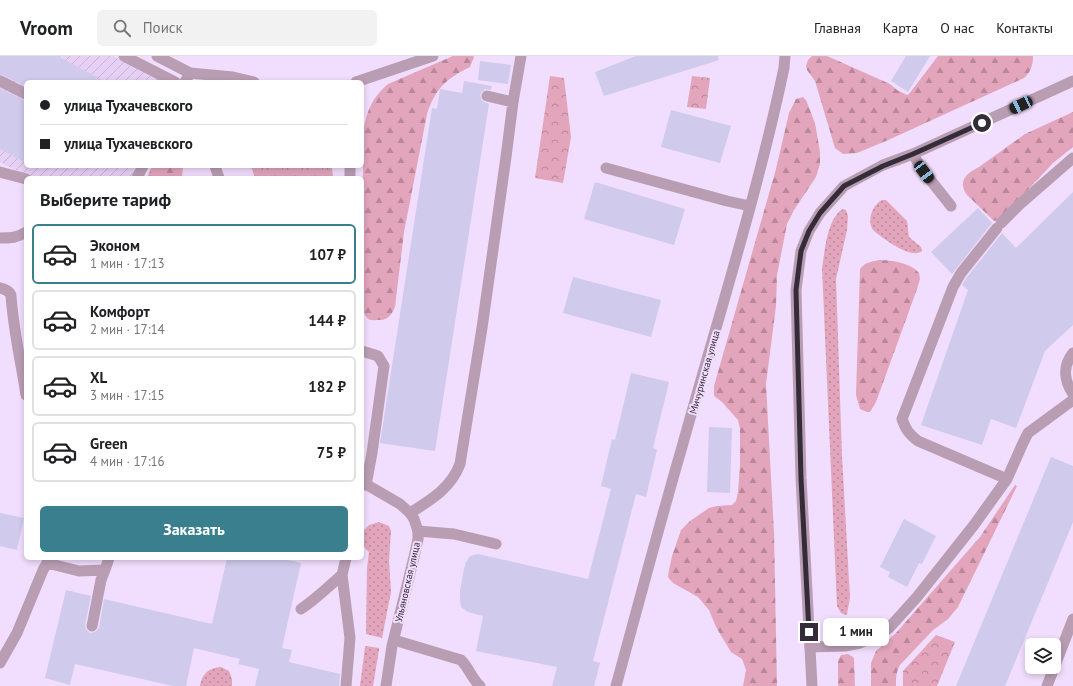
<!DOCTYPE html>
<html lang="ru">
<head>
<meta charset="utf-8">
<style>
	:root { --surface:#fff; --page:#f2f2f2; --text:#202124; --muted:#757577; --line:#e0e0e0; --accent:#3a7f8d }
	body { margin:0; font-family:"PT Sans",sans-serif; background:var(--page); color:var(--text); height:100vh; display:flex; flex-direction:column; font-size:15px; white-space:nowrap }
	* { box-sizing:border-box; margin:0 }
	p { font-size:13px; color:var(--muted) }
	.icon { flex:none; width:22px; height:22px; fill:none; stroke:currentColor; stroke-width:2; stroke-linecap:round; stroke-linejoin:round }
	.map { position:relative; flex:1; overflow:hidden }
	.sheet { position:absolute; left:24px; top:120px; width:340px; height:384px; display:flex; flex-direction:column; background:var(--surface); border-radius:6px; box-shadow:0 2px 6px #0003 }
	.sheet>* { flex:none }
	.top-card { position:absolute; left:24px; top:24px; width:340px; height:88px; border-radius:6px; box-shadow:0 2px 6px #0003; display:grid; align-content:center; height:88px; padding:0 16px; background:var(--surface) }
	.controls { position:absolute; left:1025px; top:582px; display:grid; gap:8px }
	.controls a { display:grid; place-items:center; width:36px; height:36px; border-radius:6px; background:var(--surface); box-shadow:0 2px 6px #0003; font-size:20px }
	.end { position:absolute; width:18px; height:18px; margin:-9px; border:5px solid #342c38; background:#fff; box-shadow:0 0 0 2px #fff }
	.from { border-radius:50% }
	.bubble { position:absolute; height:28px; border-radius:6px; background:var(--surface); box-shadow:0 2px 6px #0003; font-size:13px; font-weight:600; line-height:28px; text-align:center }
	.car { position:absolute; width:12px; height:24px; margin:-12px -6px; border-radius:5px; box-shadow:0 0 3px 1px #0007; background:linear-gradient(#222 24%,#8ab4d8 0 40%,#222 0 76%,#8ab4d8 0 86%,#222 0) }
	.top-card b { display:flex; align-items:center; gap:14px; height:38px; font-size:15px }
	.top-card b+b { border-top:1px solid var(--line) }
	.top-card i { width:10px; height:10px; background:var(--text) }
	ul { padding:0; list-style:none }
	li { display:flex; align-items:center; gap:12px; height:60px; margin:0 8px 6px; padding:0 8px; border:2px solid var(--line); border-radius:6px }
	li div { flex:1 }
	li b { display:block; font-size:15px }
	li em { font-style:normal; font-weight:600 }
	li.on { border-color:var(--accent) }
	li>.icon { width:36px; height:36px; stroke-width:1.5 }
	h2 { padding:0 16px; font-size:18px; line-height:48px }
	.action { display:flex; gap:8px; margin-top:auto; padding:8px 16px }
	.action a { flex:1; height:46px; border-radius:6px; background:var(--accent); color:#fff; font-size:16px; font-weight:600; line-height:46px; text-align:center }
	header { display:flex; align-items:center; gap:24px; box-sizing:border-box; height:56px; padding:0 20px; background:var(--surface); border-bottom:1px solid var(--line) }
	header strong { font-size:19px }
	nav { display:flex; gap:22px; margin-inline-start:auto; font-size:14px }
	.search { width:280px; height:36px; background:var(--page); display:flex; align-items:center; gap:10px; box-sizing:border-box; padding:0 14px; border-radius:6px; color:var(--muted); font-size:15px }
	.map>svg:first-child { display:block }
	.industrial { fill:url(#industrial-furrows) }
	.grass { fill:url(#grass-dots) }
	.forest { fill:url(#forest-firs) }
	.park { fill:url(#park-crowns) }
	.building { fill:#d0caec }
	.lines { fill:none; stroke-linecap:round; stroke-linejoin:round }
	.service { stroke:#b99db3; stroke-width:11 }
	.minor { stroke:#b99db3; stroke-width:11 }
	.tertiary { stroke:#b99db3; stroke-width:11 }
	.route { stroke:#342c38; stroke-width:5 }
	.labels { text-anchor:middle; stroke-width:4; stroke-linejoin:round; paint-order:stroke }
	.street-label { font-size:10px; fill:#342c38; stroke:#f1ddfd }
</style>
</head>
<body>
<header>
<strong>Vroom</strong>
<div class="search"><svg class="icon" aria-label="search" viewBox="0 0 24 24"><circle cx="10" cy="10" r="6"/><path d="M15 15l6 6"/></svg>Поиск</div>
<nav><a>Главная</a><a>Карта</a><a>О нас</a><a>Контакты</a></nav>
</header>
<div class="map">
<svg width="1073" height="630" viewBox="0 0 1073 630">
	<defs>
		<pattern id="industrial-furrows" width="10" height="10" patternUnits="userSpaceOnUse"><rect width="10" height="10" fill="#e7d0f5"/><path d="M-1 1l2-2M0 10L10 0M9 11l2-2" fill="none" stroke="#c7b3d3"/></pattern>
		<pattern id="grass-dots" width="8" height="8" patternUnits="userSpaceOnUse"><rect width="8" height="8" fill="#e2a5bc"/><path d="M2 2h.1M6 6h.1" fill="none" stroke="#b8879a" stroke-width="1.8" stroke-linecap="round"/></pattern>
		<pattern id="forest-firs" width="22" height="20" patternUnits="userSpaceOnUse"><rect width="22" height="20" fill="#e2a5bc"/><path d="M5 1l3.5 6h-7zM16 11l3.5 6h-7z" fill="#b8879a"/></pattern>
		<pattern id="park-crowns" width="20" height="18" patternUnits="userSpaceOnUse"><rect width="20" height="18" fill="#e2a5bc"/><path d="M2 6a3 3 0 1 1 6 0M12 15a3 3 0 1 1 6 0" fill="none" stroke="#b8879a"/></pattern>
	</defs>
	<rect width="100%" height="100%" fill="#f1ddfd"/>
	<path class="industrial" d="M0 0H113L164 26H26V110H141L134 122H31L0 106Z"/>
	<path class="grass" d="M882 144H886L907 165 909 181 921 191 922 195C911 204 883 182 874 175 866 166 872 149 882 144Z
		M843 153 846 154 848 160 847 174 836 223 842 400 850 542 847 558 845 559 841 557 837 550 822 212C825 195 827 162 843 153Z
		M379 466 389 470 391 475 389 505 391 536 382 582 366 578 367 511 369 496 364 491 362 487 363 475 369 469Z
		M366 590 379 592V594L373 630H360L365 591Z
		M221 611 229 615 232 623V630H200C202 618 208 612 221 611Z"/>
	<path class="forest" d="M453 0H473L474 1 470 11C447 22 435 33 427 58L404 176 395 251C393 255 391 260 387 262 384 264 381 264 377 264 369 265 366 263 363 254V77C367 55 371 43 388 28Z
		M812 0H827L890 28 897 34 907 39 909 38 938 0H1033C1033 9 1031 16 1024 22L886 85 857 97 843 98 835 92 815 25 807 14 806 10 808 4Z
		M803 41 806 44 815 67 820 96V108L816 121 794 154 787 168 777 219 776 250 766 328 774 477 777 630H743L746 614 742 603 731 596 716 571 709 554 698 541 673 527 668 521 669 514 672 500 681 474 690 465 709 452 717 450 732 449 736 445 738 436 740 409V373L738 364 722 346 714 340V330L776 113 789 57 796 43Z
		M1073 56V91L1053 107 1009 154 1001 162 995 165 993 164 967 139C957 125 967 117 979 111L1025 78Z
		M152 110H183L182 122H147Z
		M879 204C891 204 911 207 919 217L920 223 917 233 876 346 870 356H867L860 353 856 339 860 213C865 206 871 206 879 204Z
		M1015 429 1017 430 958 551 948 563 932 575 900 609C896 616 896 622 896 630H871V607L876 595 896 577 980 481Z
		M848 598 853 601 854 603 855 630H838V605L841 599Z"/>
	<path class="park" d="M550 20 564 22 571 81 563 127 535 122Z
		M692 20 710 22 706 53 687 51Z
		M251 110H332L333 122H255Z
		M936 579 955 586 937 630H903V615Z"/>
	<path class="building" d="M0 0H57L106 26H26V30L0 18Z
		M636 0H718L719 4 604 40 595 16Z
		M906 0H930L908 36 891 25Z
		M480 5 511 9 508 28 478 24Z
		M464 25 492 30 491 34 485 33 482 36 480 39 482 45 489 48 435 395 380 387 432 52 437 53 440 33 462 37Z
		M0 33 26 45V107L0 93Z
		M671 54 731 70 720 107 661 91Z
		M595 126 685 153 674 189 584 163Z
		M1073 136V269L1045 295 1016 372 991 363 982 389 921 369 968 234 962 229 967 221 1002 177 1016 192Z
		M978 152 992 167 956 213 952 218 931 196Z
		M573 221 661 244 651 281 563 257Z
		M631 317 669 326 653 392 657 394 646 441 636 438 593 605 600 607 594 630H552L557 611 476 595 483 560 468 556 461 551 460 544V535L464 513 466 506 470 500 478 498 588 523 611 433 601 430 612 383 615 384Z
		M709 371 732 372 730 437 707 436Z
		M1051 401 1073 410V466L1020 594 1005 630H956Z
		M0 457 24 462 17 494 0 490Z
		M904 463 936 480 922 508 919 507 907 531 888 521 890 516 880 511Z
		M227 502H279L301 507 282 592 292 594 289 606 340 618 339 630H255L259 613 238 608 240 603 194 592 186 630H173L75 608 70 629 45 622 66 534 91 540 85 569 86 573 90 577 95 576 99 572 104 543 212 568Z"/>
	<g class="lines">
		<path class="service" d="M124 0 175 26
			M0 25 26 38
			M185 26 190 17
			M487 40 513 46
			M913 98 921 112 951 150
			M215 110 219 122
			M606 112 727 145 750 150
			M0 116 26 123
			M137 122 143 110
			M1001 167 1020 148 1073 102
			M997 172 961 217 953 231 902 363C906 374 909 378 918 385L1007 423
			M0 232C5 233 9 235 11 239 13 273 21 306 26 339
			M362 295 378 300 384 310 372 397 366 429
			M1073 297C1062 311 1064 324 1073 338
			M410 457C431 444 451 432 460 408L482 272 506 101 513 46 521 0
			M418 475 454 478 496 488
			M47 507 79 515 105 514 109 502
			M301 553C316 543 329 530 342 519
			M92 570 101 524 105 514
			M394 584 461 604C469 612 472 623 480 630
			M810 591 845 590 860 587 875 581 889 572 917 541 974 469 1007 423 1023 387 1028 377 1073 344
			M0 607 17 577 43 514 47 507 48 502
			M346 630 350 582 342 519 346 502
			M1047 630 1073 563"/>
		<path class="minor" d="M157 0 190 17 233 21 254 26
			M356 26 433 0
			M350 110V122
			M0 182C11 182 17 182 26 176
			M362 426 400 448 410 457 414 463 418 475V483L414 501 392 590 386 630"/>
		<path class="tertiary" d="M616 630C638 550 659 470 682 391 717 265 757 140 784 12L785 0
			M812 630 801 422 796 234 801 195 809 175 820 157 844 130 883 109 913 98 1073 25"/>
	</g>
	<g class="lines">
		<path class="route" d="M809 576 801 422 796 234 801 195 809 175 820 157 844 130 883 110 913 98 982 67"/>
	</g>
	<g class="labels">
		<g class="street-label">
			<text transform="translate(704 316) rotate(-74)" y="4">Мичуринская улица</text>
			<text transform="translate(407 526) rotate(-77)" y="4">Ульяновская улица</text>
		</g>
	</g>
</svg>
<div class="controls">
<a><svg class="icon" aria-label="layers" viewBox="0 0 24 24"><path d="M12 4l9 5-9 5-9-5zM3 14l9 5 9-5"/></svg></a>
</div>
<i class="end from" style="left:982px;top:67px"></i>
<i class="end" style="left:809px;top:576px"></i>
<div class="bubble" style="left:823px;top:562px;width:66px">1 мин</div>
<i class="car" style="left:1021px;top:49px;rotate:245deg"></i>
<i class="car" style="left:924px;top:116px;rotate:143deg"></i>
<div class="top-card">
<b><i class="from"></i>улица Тухачевского</b>
<b><i></i>улица Тухачевского</b>
</div>
<section class="sheet">
<h2>Выберите тариф</h2>
<ul>
<li class="on"><svg class="icon" aria-label="car" viewBox="0 0 24 24"><path d="M5 17H2v-5l4-1 3-4h7l3 4 3 1v5h-3M9 17h6M6 11h13"/><circle cx="7" cy="17" r="2"/><circle cx="17" cy="17" r="2"/></svg><div><b>Эконом</b><p>1 мин · 17:13</p></div><em>107 ₽</em></li>
<li><svg class="icon" aria-label="car" viewBox="0 0 24 24"><path d="M5 17H2v-5l4-1 3-4h7l3 4 3 1v5h-3M9 17h6M6 11h13"/><circle cx="7" cy="17" r="2"/><circle cx="17" cy="17" r="2"/></svg><div><b>Комфорт</b><p>2 мин · 17:14</p></div><em>144 ₽</em></li>
<li><svg class="icon" aria-label="car" viewBox="0 0 24 24"><path d="M5 17H2v-5l4-1 3-4h7l3 4 3 1v5h-3M9 17h6M6 11h13"/><circle cx="7" cy="17" r="2"/><circle cx="17" cy="17" r="2"/></svg><div><b>XL</b><p>3 мин · 17:15</p></div><em>182 ₽</em></li>
<li><svg class="icon" aria-label="car" viewBox="0 0 24 24"><path d="M5 17H2v-5l4-1 3-4h7l3 4 3 1v5h-3M9 17h6M6 11h13"/><circle cx="7" cy="17" r="2"/><circle cx="17" cy="17" r="2"/></svg><div><b>Green</b><p>4 мин · 17:16</p></div><em>75 ₽</em></li>
</ul>
<div class="action"><a>Заказать</a></div>
</section>
</div>
</body>
</html>
